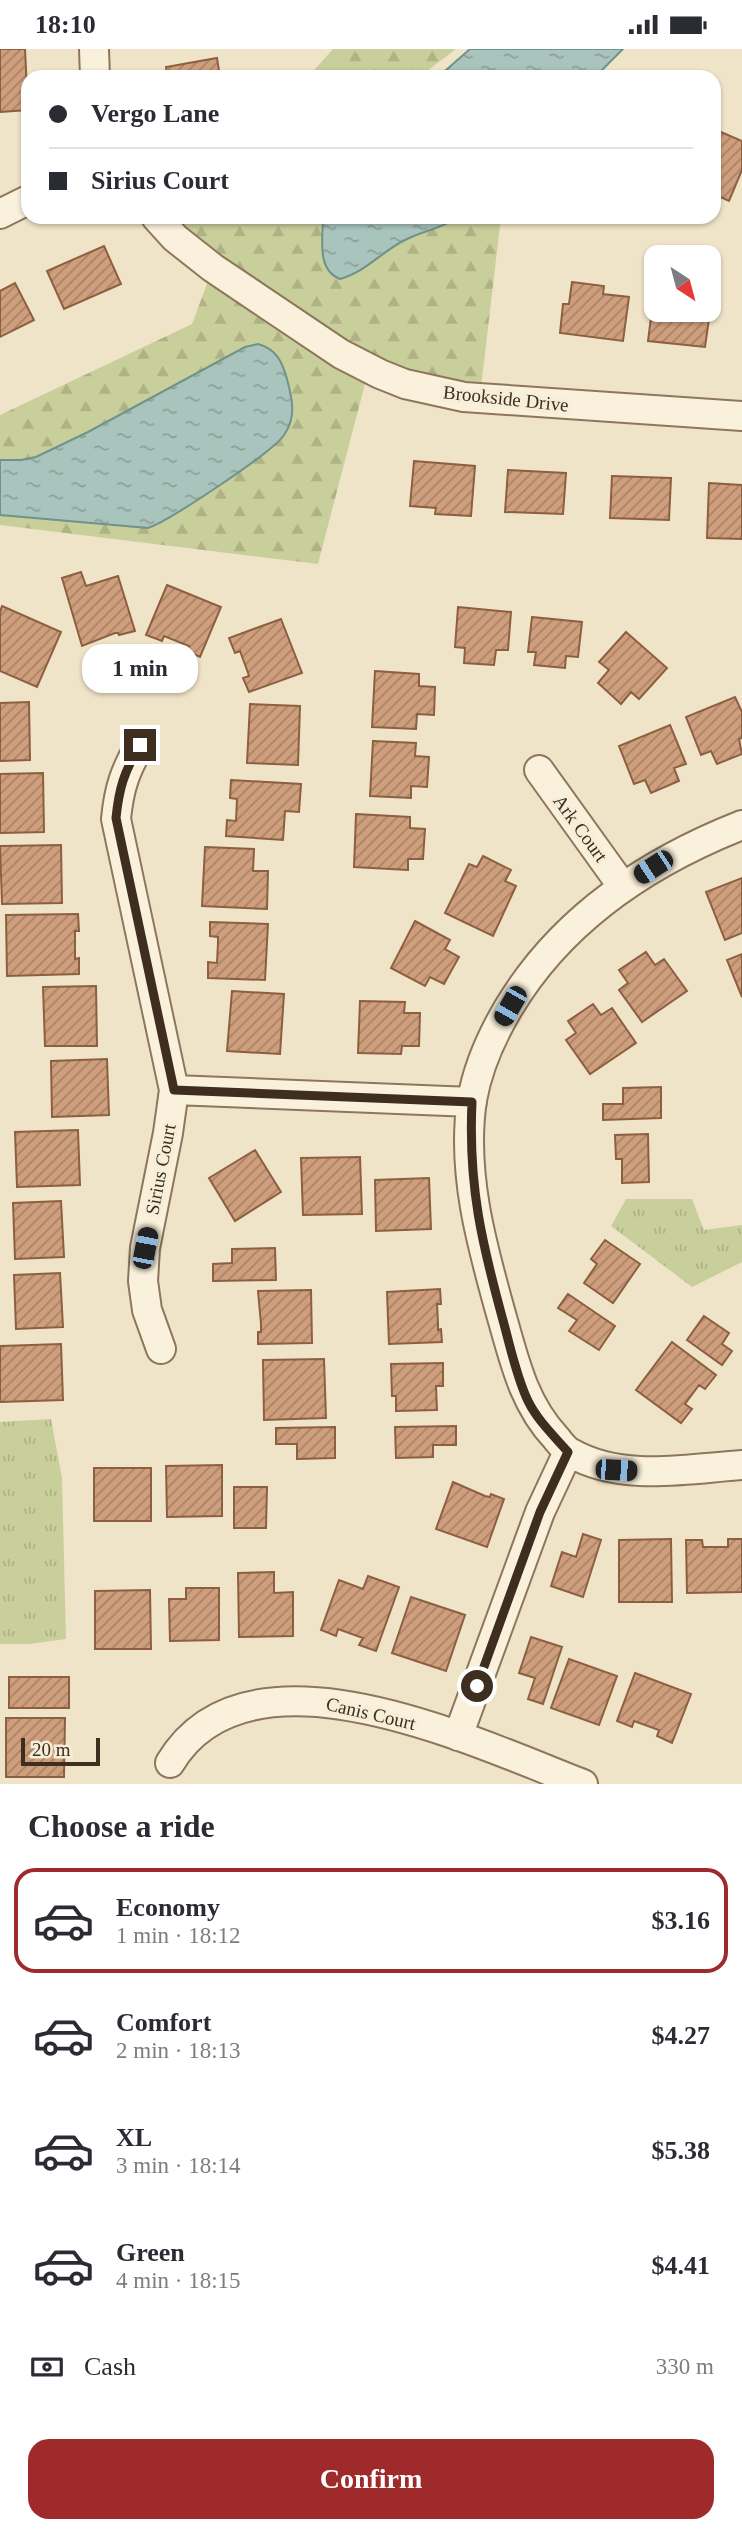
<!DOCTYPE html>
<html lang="en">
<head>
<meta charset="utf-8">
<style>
	:root { --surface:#fff; --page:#f2f2f3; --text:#2b2b33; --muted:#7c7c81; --line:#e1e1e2; --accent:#9e2a2b }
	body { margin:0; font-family:Georgia,serif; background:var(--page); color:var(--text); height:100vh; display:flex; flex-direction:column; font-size:26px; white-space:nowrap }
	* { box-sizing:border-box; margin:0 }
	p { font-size:23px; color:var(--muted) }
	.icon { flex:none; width:38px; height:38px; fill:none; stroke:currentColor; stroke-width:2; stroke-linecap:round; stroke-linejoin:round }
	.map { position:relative; height:1735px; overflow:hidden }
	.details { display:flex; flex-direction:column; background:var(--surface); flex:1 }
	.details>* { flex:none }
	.top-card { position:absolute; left:21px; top:21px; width:700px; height:154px; border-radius:21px; box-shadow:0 2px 5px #0004; display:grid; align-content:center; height:154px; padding:0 28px; background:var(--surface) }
	.needle { width:46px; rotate:144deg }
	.controls { position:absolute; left:644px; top:196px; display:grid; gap:14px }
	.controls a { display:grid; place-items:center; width:77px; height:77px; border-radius:14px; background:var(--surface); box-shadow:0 2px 5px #0004; font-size:35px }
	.scale { position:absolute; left:21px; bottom:18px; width:79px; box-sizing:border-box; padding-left:7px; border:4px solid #3d2e20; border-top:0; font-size:19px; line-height:24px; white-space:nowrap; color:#3d2e20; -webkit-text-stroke:5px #f7eed8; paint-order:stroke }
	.end { position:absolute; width:32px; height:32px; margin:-16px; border:9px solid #3d2e20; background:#fff; box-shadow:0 0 0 4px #fff }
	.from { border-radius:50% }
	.bubble { position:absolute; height:49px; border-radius:21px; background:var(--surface); box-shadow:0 2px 5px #0004; font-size:23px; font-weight:700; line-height:49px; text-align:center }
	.car { position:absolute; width:21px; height:42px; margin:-21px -10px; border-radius:9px; box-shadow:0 0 5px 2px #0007; background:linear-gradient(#222 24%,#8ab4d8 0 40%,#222 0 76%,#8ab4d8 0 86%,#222 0) }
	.top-card b { display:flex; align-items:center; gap:24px; height:66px; font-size:26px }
	.top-card b+b { border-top:2px solid var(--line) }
	.top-card i { width:18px; height:18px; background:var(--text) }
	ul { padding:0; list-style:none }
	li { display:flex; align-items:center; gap:21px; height:105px; margin:0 14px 10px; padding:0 14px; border:4px solid transparent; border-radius:21px }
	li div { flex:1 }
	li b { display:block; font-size:26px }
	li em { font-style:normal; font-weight:700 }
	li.current { border-color:var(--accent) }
	li>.icon { width:63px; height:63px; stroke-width:1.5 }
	h2 { padding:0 28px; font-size:32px; line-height:84px }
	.pay { display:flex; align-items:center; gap:18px; height:77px; padding:0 28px; font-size:26px }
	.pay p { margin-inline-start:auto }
	.cta { display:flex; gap:14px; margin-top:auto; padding:14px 28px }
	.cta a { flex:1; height:80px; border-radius:21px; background:var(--accent); color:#fff; font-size:28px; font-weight:700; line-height:80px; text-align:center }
	.status { display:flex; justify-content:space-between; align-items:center; height:49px; padding:0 35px; background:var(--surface); direction:ltr }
	.status svg { height:19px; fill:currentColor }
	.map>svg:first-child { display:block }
	.grass { fill:url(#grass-tufts) }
	.forest { fill:url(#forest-firs) }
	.water { fill:url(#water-ripples); stroke:#6f938a; stroke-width:2 }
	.building { fill:url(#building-hatch); stroke:#8d5f41; stroke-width:2 }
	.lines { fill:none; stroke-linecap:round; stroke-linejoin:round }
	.street-casing { stroke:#8d765c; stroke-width:32 }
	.street { stroke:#faf1dc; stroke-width:28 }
	.route { stroke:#3d2e20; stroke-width:9 }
	.labels { text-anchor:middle; stroke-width:7; stroke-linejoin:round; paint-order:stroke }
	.street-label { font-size:19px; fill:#3d2e20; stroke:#f7eed8 }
</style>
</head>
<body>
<div class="status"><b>18:10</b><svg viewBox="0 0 49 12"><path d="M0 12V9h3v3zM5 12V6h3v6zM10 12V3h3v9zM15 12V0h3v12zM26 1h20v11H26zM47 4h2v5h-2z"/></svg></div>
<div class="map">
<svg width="742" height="1735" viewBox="0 0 742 1735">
	<defs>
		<pattern id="grass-tufts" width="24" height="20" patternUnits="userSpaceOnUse" patternTransform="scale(1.75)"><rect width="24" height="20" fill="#c9cf9b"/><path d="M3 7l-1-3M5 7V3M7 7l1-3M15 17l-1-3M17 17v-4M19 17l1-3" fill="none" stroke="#aeb285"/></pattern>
		<pattern id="forest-firs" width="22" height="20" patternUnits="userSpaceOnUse" patternTransform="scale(1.75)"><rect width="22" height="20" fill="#c9cf9b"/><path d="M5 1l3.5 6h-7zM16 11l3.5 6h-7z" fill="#aeb285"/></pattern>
		<pattern id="water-ripples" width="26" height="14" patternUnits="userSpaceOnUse" patternTransform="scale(1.75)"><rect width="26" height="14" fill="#a9c4bc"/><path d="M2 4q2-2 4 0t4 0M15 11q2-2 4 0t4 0" fill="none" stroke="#8ba098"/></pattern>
		<pattern id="building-hatch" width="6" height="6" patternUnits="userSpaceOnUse" patternTransform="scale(1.75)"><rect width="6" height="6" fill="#cf9f7d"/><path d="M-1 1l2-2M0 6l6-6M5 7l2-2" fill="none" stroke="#a98266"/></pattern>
	</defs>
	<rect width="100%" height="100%" fill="#f0e4c8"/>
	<path class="grass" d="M626 1150H692L704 1181 742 1176V1213L692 1238 611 1177Z
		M51 1370 62 1429 66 1590 29 1595H0V1373Z"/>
	<path class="forest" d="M333 0H456L419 28H308Z
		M183 168H501L480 347 367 327 318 515 0 476V366L192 275 210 227 163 190Z"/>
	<path class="water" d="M470 0H623L595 28H438Z
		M323 168H459C443 179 425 181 407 190 383 201 366 223 340 230 316 221 323 188 323 168Z
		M258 295C276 300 282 312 287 330 292 349 297 368 284 386 273 403 169 472 148 479L0 466V411H21L36 408 88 383 245 298Z"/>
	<path class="building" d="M0 0H25L28 61 0 63Z
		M217 9 220 28H167L166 18Z
		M714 80 742 92V121L729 152 714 145Z
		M104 197 121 235 64 260 47 222Z
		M572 233 604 237 603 245 629 248 623 292 560 284 563 255H569Z
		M15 234 34 271 0 288V242Z
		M655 237 656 261H695L710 263 705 298 648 292Z
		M414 412 475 417 471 467 435 465 436 459 410 457Z
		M508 421 566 424 563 465 505 463Z
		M612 427 671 429 669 471 610 469Z
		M709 434 742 436V490L707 489Z
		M81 523 86 537 118 527 135 582 119 586 118 584H115L82 597 62 529Z
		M167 536 221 558 200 608 187 602 189 597 164 587 162 592 146 586Z
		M2 557 61 583 37 638 0 622V563Z
		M458 558 511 563 508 601H496L494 616 464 614 465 599 455 598Z
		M532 568 582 573 578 608 566 607 565 619 534 616 536 603H528Z
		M281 570 302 624 249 643 243 629 249 627 247 621 240 602 235 604 229 589Z
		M626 583 667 619 639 650 631 643 621 655 598 634 609 621 599 613Z
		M375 622 419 625V637L435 638 434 666 417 665 416 680 372 678Z
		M735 648 742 663V689L739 690 742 705 717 715 711 702 701 706 686 668Z
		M29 653 30 711 0 712V654Z
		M250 655 300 657 298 716 247 714Z
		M670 676 686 715 674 719 679 732 651 744 645 731 634 735 619 697Z
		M373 692 416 694 415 707 429 708 427 738 411 737V749L370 747Z
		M43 724 44 783 0 784V725Z
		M231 731 301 735 299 763 285 762 283 791 226 787 227 771 236 772 237 750 230 749Z
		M356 765 410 768V779L425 780 423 810H408V821L354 818Z
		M61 796 62 854 2 855 0 797Z
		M205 798 254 800 253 822H268L267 860 202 857Z
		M483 807 511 821 505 832 516 837 493 887 445 864 469 815 477 818Z
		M742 829V884L725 891 706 843Z
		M78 865 79 882H75V910L79 909V925L7 927 6 866Z
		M415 872 450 891 445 900 459 908 444 935 430 928 425 937 391 919Z
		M210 873 268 875 265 931 208 929V913L217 914 218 894V888L210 887Z
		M646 903 655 916 664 910 687 942 642 973 619 941 628 934 619 921Z
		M742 905V948L727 911Z
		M96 937 97 997H45L43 938Z
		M232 942 284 945 280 1005 227 1002Z
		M360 952 405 953 404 964H420L419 997H402L401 1005 358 1004Z
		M593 955 601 966 612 959 636 994 590 1025 566 991 576 984 568 972Z
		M107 1010 109 1066 52 1068 51 1012Z
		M661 1038V1069L603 1071V1055H623V1039Z
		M78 1081 80 1136 17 1138 15 1083Z
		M648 1085 649 1133 622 1134V1110H616L615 1086Z
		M255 1101 281 1143 235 1172 209 1129Z
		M360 1108 362 1165 303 1166 301 1109Z
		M429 1129 431 1180 376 1182 375 1131Z
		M61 1152 64 1208 15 1210 13 1154Z
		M605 1191 640 1215 613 1254 584 1234 597 1215 591 1210Z
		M275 1199 276 1231 213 1232V1215L232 1214V1200Z
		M60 1224 63 1278 16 1280 14 1226Z
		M440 1240 441 1255H437L438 1274V1281L441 1280 442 1293 389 1295 387 1243Z
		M311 1241 312 1294 258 1295V1283H261V1275L258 1242Z
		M568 1245 615 1277 599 1301 569 1282 577 1271 558 1259Z
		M704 1267 729 1284 722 1295 732 1302 722 1316 687 1291Z
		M672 1293 716 1326 705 1340 699 1336 685 1355 692 1360 681 1374 636 1341Z
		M61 1295 63 1351 0 1353V1297Z
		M324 1310 326 1369 264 1371 263 1311Z
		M443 1314V1337H436L437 1361 396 1362V1347H392L391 1315Z
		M456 1377V1396H433V1408L396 1409 395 1378Z
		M335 1378V1409L297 1410V1395H276V1379Z
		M222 1416V1467L167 1468 166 1417Z
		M94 1419H151V1472H94Z
		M453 1433 485 1447 490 1448 491 1445 504 1450 487 1498 436 1480Z
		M234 1438H267L266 1479H234Z
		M583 1485 601 1491 583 1548 551 1537 562 1503 576 1508Z
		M671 1490 672 1553H619V1491Z
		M728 1490H742V1543L687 1544 686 1491H702L703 1498H728Z
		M274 1523V1544L293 1543V1587L239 1588 238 1524Z
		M368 1527 399 1538 376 1602 359 1596 363 1589 338 1580 336 1587 321 1581 339 1531 363 1540Z
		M186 1539H219V1591L170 1592 169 1550H186Z
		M150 1541 151 1600H95V1542Z
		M411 1548 465 1566 446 1622 392 1604Z
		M531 1588 562 1598 543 1655 528 1650 535 1629 519 1624Z
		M569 1610 617 1627 599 1676 551 1659Z
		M635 1624 691 1645 672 1694 657 1687 659 1681 634 1672 632 1678 617 1672Z
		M9 1628H69V1659H9Z
		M6 1669H65L64 1728H6Z"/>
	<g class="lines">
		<defs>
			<path id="street" d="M94 0 95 28
				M0 165 28 151
				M156 168 175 189 213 219 341 305 380 325 405 335 464 348 742 367
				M140 696C125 722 119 739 116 770L174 1041 168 1084 145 1199 143 1232 147 1261 161 1300
				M539 721 623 838
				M742 776C648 813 562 870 509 958 491 988 478 1017 472 1051 461 1123 482 1197 501 1265 514 1310 523 1354 556 1389 560 1394 565 1401 571 1404 622 1433 686 1420 742 1416
				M174 1041 472 1053
				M458 1687 540 1463 568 1403
				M170 1714C248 1583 478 1695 583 1735"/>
		</defs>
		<use href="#street" class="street-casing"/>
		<use href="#street" class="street"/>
	</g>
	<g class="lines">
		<path class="route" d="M140 696C124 723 119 739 116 769L174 1041 472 1053C468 1137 482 1195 504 1275 511 1301 517 1329 528 1352 538 1372 554 1387 568 1403L540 1463 477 1637"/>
	</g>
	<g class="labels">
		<g class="street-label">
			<text transform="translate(506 349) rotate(6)" y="7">Brookside Drive</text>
			<text transform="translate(581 779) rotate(54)" y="7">Ark Court</text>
			<text transform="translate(160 1120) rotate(-79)" y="7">Sirius Court</text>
			<text transform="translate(371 1664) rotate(13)" y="7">Canis Court</text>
		</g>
	</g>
</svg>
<div class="controls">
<a><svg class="needle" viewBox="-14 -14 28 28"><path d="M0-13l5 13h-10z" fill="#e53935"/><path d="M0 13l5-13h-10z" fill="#7c7c81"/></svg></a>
</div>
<div class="scale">20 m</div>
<i class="end from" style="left:477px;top:1637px"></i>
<i class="end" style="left:140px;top:696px"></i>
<div class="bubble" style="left:82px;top:595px;width:116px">1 min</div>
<i class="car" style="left:653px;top:818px;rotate:237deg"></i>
<i class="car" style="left:510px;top:957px;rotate:210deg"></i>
<i class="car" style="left:145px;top:1199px;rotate:11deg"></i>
<i class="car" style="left:616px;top:1421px;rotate:93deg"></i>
<div class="top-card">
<b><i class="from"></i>Vergo Lane</b>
<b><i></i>Sirius Court</b>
</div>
</div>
<section class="details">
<h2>Choose a ride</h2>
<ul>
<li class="current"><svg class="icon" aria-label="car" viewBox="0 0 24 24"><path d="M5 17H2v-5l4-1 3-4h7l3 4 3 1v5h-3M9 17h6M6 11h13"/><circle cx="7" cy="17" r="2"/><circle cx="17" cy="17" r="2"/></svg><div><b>Economy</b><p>1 min · 18:12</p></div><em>$3.16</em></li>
<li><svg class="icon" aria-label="car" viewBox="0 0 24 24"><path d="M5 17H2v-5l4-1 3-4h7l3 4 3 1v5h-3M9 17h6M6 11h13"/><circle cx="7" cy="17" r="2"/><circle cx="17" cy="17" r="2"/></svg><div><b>Comfort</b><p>2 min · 18:13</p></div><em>$4.27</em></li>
<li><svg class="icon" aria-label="car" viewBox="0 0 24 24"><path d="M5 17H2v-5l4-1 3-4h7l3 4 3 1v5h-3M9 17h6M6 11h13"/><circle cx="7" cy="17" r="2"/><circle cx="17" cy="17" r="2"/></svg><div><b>XL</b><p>3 min · 18:14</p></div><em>$5.38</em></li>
<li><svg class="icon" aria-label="car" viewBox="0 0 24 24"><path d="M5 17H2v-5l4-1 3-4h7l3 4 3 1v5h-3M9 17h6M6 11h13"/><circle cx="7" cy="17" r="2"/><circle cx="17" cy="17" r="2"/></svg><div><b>Green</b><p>4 min · 18:15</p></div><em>$4.41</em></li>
</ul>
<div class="pay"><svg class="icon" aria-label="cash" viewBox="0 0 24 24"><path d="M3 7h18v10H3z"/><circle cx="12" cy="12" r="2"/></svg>Cash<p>330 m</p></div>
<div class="cta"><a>Confirm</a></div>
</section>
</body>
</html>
